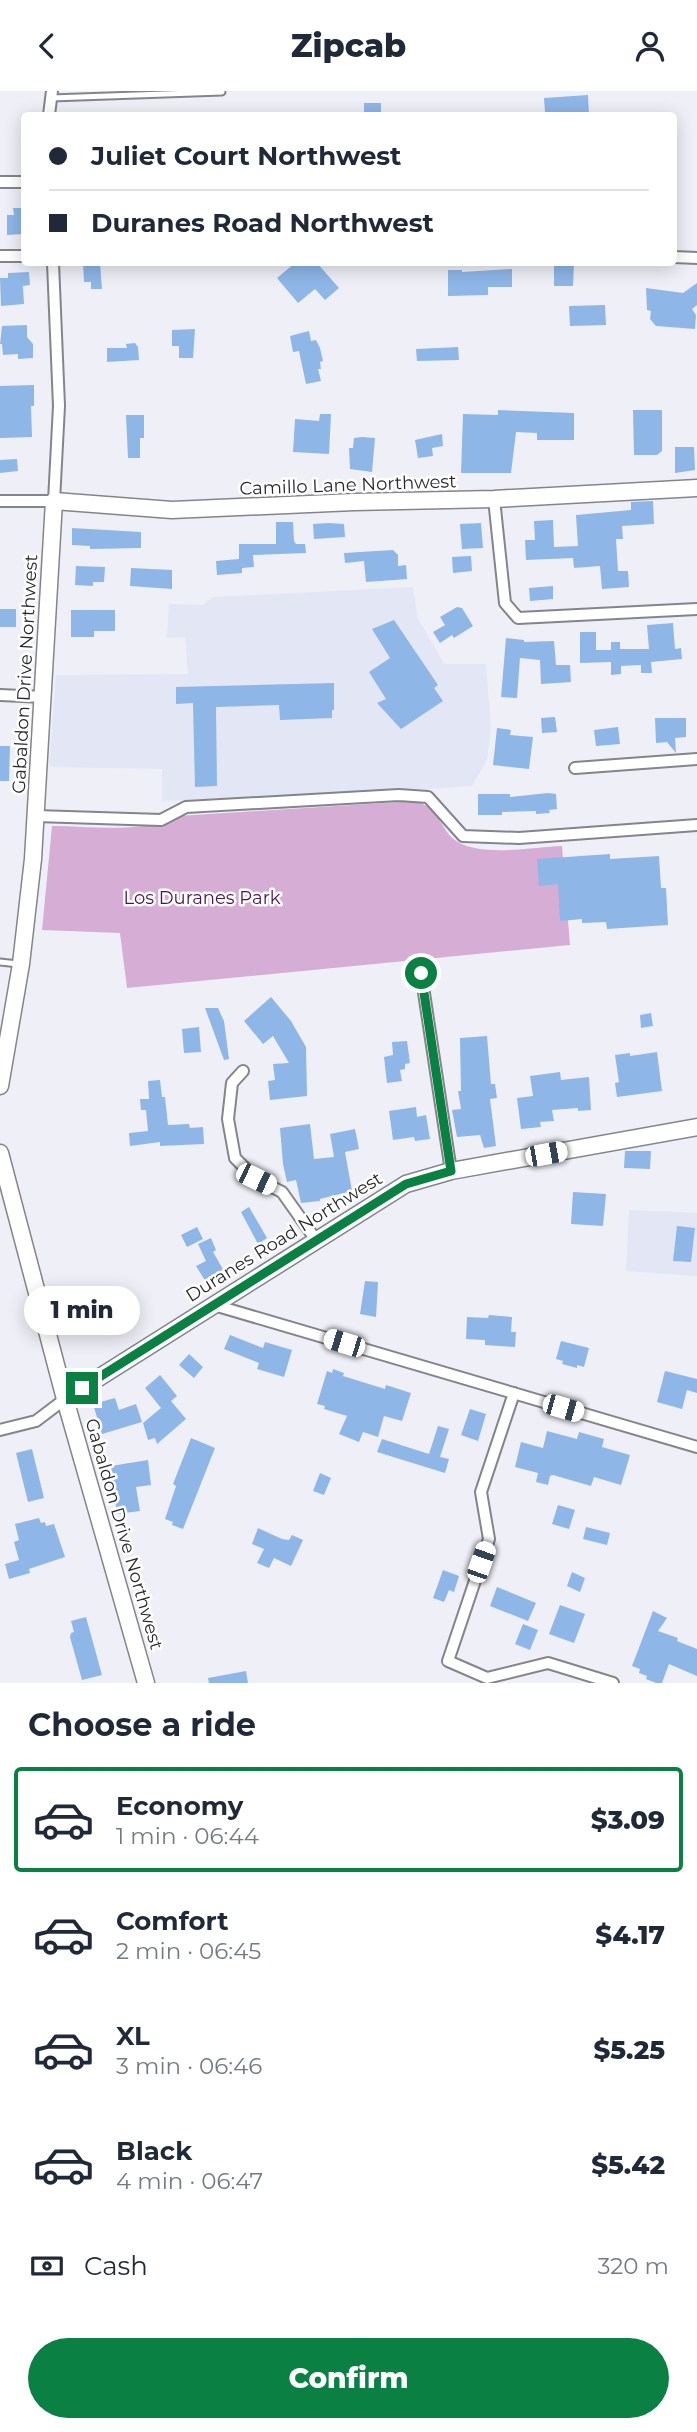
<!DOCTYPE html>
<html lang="en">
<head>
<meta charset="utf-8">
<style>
	:root { --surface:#fff; --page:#f6f6f7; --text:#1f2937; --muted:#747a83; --line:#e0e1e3; --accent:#0b8043 }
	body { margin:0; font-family:Montserrat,sans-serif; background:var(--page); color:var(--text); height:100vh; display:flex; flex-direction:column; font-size:26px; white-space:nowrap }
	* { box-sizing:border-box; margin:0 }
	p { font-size:23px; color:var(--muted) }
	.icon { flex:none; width:38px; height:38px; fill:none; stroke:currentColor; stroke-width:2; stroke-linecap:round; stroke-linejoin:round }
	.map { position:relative; height:1592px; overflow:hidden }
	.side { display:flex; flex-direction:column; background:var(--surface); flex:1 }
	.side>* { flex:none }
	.guide { position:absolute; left:21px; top:21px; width:656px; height:154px; border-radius:7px; box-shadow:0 4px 18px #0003; display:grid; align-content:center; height:154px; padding:0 28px; background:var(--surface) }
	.end { position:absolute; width:32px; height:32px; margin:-16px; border:9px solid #0b8043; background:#fff; box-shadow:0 0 0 4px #fff }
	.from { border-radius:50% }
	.bubble { position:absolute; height:49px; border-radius:24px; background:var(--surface); box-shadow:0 4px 18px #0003; font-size:23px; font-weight:800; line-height:49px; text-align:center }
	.car { position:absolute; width:21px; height:42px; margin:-21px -10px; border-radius:9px; box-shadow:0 0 5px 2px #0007; background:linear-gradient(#fff 24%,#345 0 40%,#fff 0 76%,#345 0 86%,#fff 0) }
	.guide b { display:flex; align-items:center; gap:24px; height:66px; font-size:26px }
	.guide b+b { border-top:2px solid var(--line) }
	.guide i { width:18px; height:18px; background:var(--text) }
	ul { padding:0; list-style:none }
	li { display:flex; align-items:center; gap:21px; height:105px; margin:0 14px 10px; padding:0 14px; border:4px solid transparent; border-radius:7px }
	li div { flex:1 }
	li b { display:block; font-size:26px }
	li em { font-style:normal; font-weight:800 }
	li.current { border-color:var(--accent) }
	li>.icon { width:63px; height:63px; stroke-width:1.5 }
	h2 { padding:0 28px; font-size:32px; line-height:84px }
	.pay { display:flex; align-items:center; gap:18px; height:77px; padding:0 28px; font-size:26px }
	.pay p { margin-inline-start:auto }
	.cta { display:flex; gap:14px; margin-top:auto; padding:14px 28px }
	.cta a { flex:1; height:80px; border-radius:42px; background:var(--accent); color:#fff; font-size:28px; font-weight:800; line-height:80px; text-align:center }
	header { display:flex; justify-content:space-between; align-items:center; height:91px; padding:0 28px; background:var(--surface); font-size:32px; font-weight:800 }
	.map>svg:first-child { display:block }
	.built { fill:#e3e6f5 }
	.green { fill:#d6add5 }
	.building { fill:#8eb6e7 }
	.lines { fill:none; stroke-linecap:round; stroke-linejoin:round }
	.lane-casing { stroke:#84858c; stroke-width:9 }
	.street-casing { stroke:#84858c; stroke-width:14 }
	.secondary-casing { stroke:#84858c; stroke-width:19 }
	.lane { stroke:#fff; stroke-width:5 }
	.street { stroke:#fff; stroke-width:10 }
	.secondary { stroke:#fff; stroke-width:16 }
	.route { stroke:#0b8043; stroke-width:9 }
	.labels { text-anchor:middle; stroke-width:5; stroke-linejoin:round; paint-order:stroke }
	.street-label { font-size:18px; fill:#28292b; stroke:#fff }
	.park-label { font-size:18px; fill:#4d154e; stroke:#fff }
</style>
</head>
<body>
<header><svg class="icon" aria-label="back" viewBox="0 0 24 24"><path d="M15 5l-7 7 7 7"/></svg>Zipcab<svg class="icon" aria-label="person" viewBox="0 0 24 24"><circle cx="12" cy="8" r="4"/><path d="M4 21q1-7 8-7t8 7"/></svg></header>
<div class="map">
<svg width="697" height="1592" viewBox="0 0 697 1592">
	<rect width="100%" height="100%" fill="#eff0f7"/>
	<path class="built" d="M413 496 418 527 444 573H486L491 636 487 669 472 695 375 702 162 710V678L49 676 56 584 188 583 185 546 167 547 169 513 203 514 213 506Z
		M629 1119 697 1122V1185L626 1180Z"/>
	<path class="green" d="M416 710C442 718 440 741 458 751 484 766 533 756 562 755L570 854 127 897 120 842 42 839 52 735C91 735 143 743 178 725Z"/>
	<path class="building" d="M588 4 589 24H571V21L545 22 544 7Z
		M364 12H381V24H364Z
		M13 117H24V143L7 144V124H14Z
		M83 172H100L102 198H91V191H84Z
		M295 172H317L339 197 325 209 315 198 298 212 277 187Z
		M554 172H574L573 195H554Z
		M512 178V196H488V204L448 205V179H462V181Z
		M29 181 30 194 23 195 24 213 1 215 0 187H8V182Z
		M697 192V214L692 218 696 224 695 238 656 235 650 228 651 220 647 219 646 197 683 202Z
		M605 214 606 234 570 235 569 215Z
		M27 234V246L33 253V267L18 268V263L3 264 2 253H0L2 235Z
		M195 238 193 267H179V255H172V239Z
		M309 240 311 250 316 249 320 257 323 270 320 271 321 278H318L321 290 306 293 299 260 293 261 290 245Z
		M135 252 138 256 139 269 107 271V257H127L126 253Z
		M458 256 459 269 417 270 416 258Z
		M34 294V315H31L32 346 0 347V295Z
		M498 319 574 322V349H537V342L516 341 511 382H461L463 323 498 324Z
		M633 319H662V360L657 364H634Z
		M320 323H331L329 363 293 361 295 328 319 330Z
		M126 324H144V347H140V367H128Z
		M442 343 443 355 432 357 433 365 418 367 415 349Z
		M362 346 375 347 372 381 350 378 349 357H353L354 347Z
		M675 356H694L695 379 675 382Z
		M17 368 18 380 0 382V369Z
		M653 410 654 433 622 435 623 448H616L618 480H628L629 496 602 498 600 475 574 477 573 467 526 469 525 449H535L534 430 553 429 554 456 578 455 576 424 631 419V411Z
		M276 431H293L294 450 296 453H305L306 462 253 464 254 476 242 477V482L217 484 216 470 239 468V453H276Z
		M329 432 344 433 345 446 314 448 313 433Z
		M481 432 483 457 462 458 460 433Z
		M72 437 141 441V457L90 458V455L72 454Z
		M393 459 398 464V475L406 474 407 488 366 491 364 470 345 472 344 462Z
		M471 465 472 480 453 482 452 466Z
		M76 475 105 476 104 491H93V495L75 494Z
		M131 477 172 479V498L130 495Z
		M553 495V508L530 510 529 497Z
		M457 516 462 517 473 535 454 547 452 544 440 552 433 541 445 534 440 526Z
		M0 518H16V536H0Z
		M71 519H115V540H94V546H71Z
		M394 529 438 594 434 597 443 610 401 638 377 612 386 608 369 581 390 567 372 538Z
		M673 532 675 558 681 557 682 568 651 571 652 582H641V574L621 575V583L611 584V571L580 572V541H596V559H611V551H620V558H649L647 534Z
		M506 547 524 549V551L554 550 556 574H570L571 591 541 593 540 569 520 567 517 607 501 606Z
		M334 592V619H332V627L280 629 279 614 216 616 217 695 195 696 193 612 176 613V596Z
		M555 626 557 641 542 642 541 627Z
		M655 627H686V646L675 647 676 662 667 651 656 652Z
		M618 636 620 653 596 655 594 639Z
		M497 637 511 639 510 644 533 646 529 678 493 674Z
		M0 655H10L9 690H0Z
		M548 702 556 703 557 718 549 719 550 722 536 723V720L502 721V724H478V703H510V706Z
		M610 763V768L659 765 661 797H666L668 834 607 838 606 831 582 832V828L560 830 558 793 539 795 537 768Z
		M271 906 291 930 306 956 307 1005 270 1009 268 990 275 989 273 973 289 972 273 945 263 953 244 930Z
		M205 917H218L224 930 229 968 224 969Z
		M651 922 653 935 641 937 640 924Z
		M199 936 201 961 184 962 182 938Z
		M487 945 491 993H495L497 1007 490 1008 496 1055 484 1057 480 1044 457 1046 452 1019 461 1018 458 1000H461L460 947Z
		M407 950 410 972 405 973V978L400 979 402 990 387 992 384 966 393 964 392 951Z
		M657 961 662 1000 617 1006 615 992 619 991 615 964 630 962V965Z
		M560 981 561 989 589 986 591 1019 578 1020V1017L552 1019 554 1030 540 1031 541 1036 521 1038 517 1007 533 1005 530 985Z
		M160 989 162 1006H165L168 1034 189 1033 190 1037 203 1036 204 1053 160 1055V1051L130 1055 129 1042 148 1040 146 1019H141L140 1008H149L148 990Z
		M416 1016 417 1026 426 1024 430 1048 415 1050 414 1046 393 1049 389 1020Z
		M310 1033 314 1068 334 1066 330 1043 355 1038 359 1058 345 1061 352 1100 320 1108V1110L301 1112 296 1089 287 1091 283 1073 280 1037Z
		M625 1060H651L650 1078 624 1077Z
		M573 1101 606 1103 603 1135 571 1133Z
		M249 1116 267 1147 258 1153 241 1121Z
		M677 1135 695 1137 691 1171 673 1170Z
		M197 1136 203 1148 187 1156 181 1144Z
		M211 1147 216 1159 213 1161 224 1180 206 1191 196 1175 206 1170 198 1153Z
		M365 1190 378 1191 376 1226 360 1223Z
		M489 1224 512 1226 511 1241H516L515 1256 485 1254V1249L466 1248 467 1226 488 1227Z
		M230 1244 263 1257 265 1251 292 1259 284 1286 257 1278 259 1272 224 1258Z
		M561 1250 589 1257 584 1276 577 1274V1277L562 1273 563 1270 556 1268Z
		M189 1263 203 1276 194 1287 179 1274Z
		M333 1278 344 1282 343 1285 385 1298 386 1294 411 1302 402 1330 384 1325 378 1346 363 1341 359 1351 339 1343 347 1325 324 1318 325 1315 317 1313 327 1280 332 1282Z
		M665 1280 697 1288V1302L687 1299 682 1318 657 1311Z
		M160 1284 177 1305 171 1310 186 1328 157 1353 155 1347 148 1349 143 1332 161 1317 145 1297Z
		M115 1307 119 1319 136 1313 142 1331 102 1343 93 1313Z
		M470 1318 486 1323 478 1350 461 1344Z
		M438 1335 449 1338 440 1366 449 1368 445 1382 377 1361 382 1348 429 1363Z
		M547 1340 577 1348 579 1341 604 1348 602 1356 630 1364 621 1394 594 1386 591 1395 553 1384 550 1385 548 1394 536 1391 538 1382 515 1376 521 1351 543 1357Z
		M191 1347 215 1357 183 1438 172 1434 173 1431 165 1428 176 1395 173 1393Z
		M32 1358 44 1407 28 1411 16 1362Z
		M148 1369 151 1394 136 1396 140 1420 117 1423 111 1375Z
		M320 1382 331 1387 324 1404 313 1400Z
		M558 1414 575 1419 569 1438 552 1433Z
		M39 1427 41 1432 45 1431 46 1435 54 1433 65 1466 29 1478 30 1482 9 1488 5 1473 19 1469 14 1451 19 1449 15 1433Z
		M586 1436 610 1442 607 1454 583 1448Z
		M258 1437 282 1448 289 1449 292 1444 303 1449 291 1475 274 1467 269 1477 257 1472 264 1458 252 1453Z
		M443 1479 459 1485 454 1501 449 1499 444 1511 433 1507Z
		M572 1481 585 1487 580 1501 567 1495Z
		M497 1496 536 1512 528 1530 490 1515Z
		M560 1514 585 1523 574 1552 549 1543Z
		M653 1520 667 1527 658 1540 678 1547 677 1550 697 1558V1585L669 1573 662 1592H656L646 1588 647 1585 639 1582 640 1578 632 1575Z
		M86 1526 102 1584 82 1589 70 1546 71 1542 74 1541 71 1530Z
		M523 1533 538 1539 530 1559 515 1553Z
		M246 1580 248 1592H209L208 1587Z"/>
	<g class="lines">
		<defs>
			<path id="lane" d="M51 7 222 1
				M0 871 18 873"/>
			<path id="street" d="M49 24 52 0
				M0 91H24
				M0 165H24
				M674 166 697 167
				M494 408 505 512 518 527 697 518
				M0 410H54L59 315 53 172
				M0 604 44 606
				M575 677 697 668
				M36 725 161 729 186 716 399 704 428 706 463 745 519 747 697 734
				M421 882 451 1080
				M243 980 232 992 228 1028 235 1067 256 1088 282 1101 316 1149
				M214 1214 697 1356
				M514 1302 481 1401 489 1448 448 1570 487 1587 548 1572 613 1592
				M0 1339 36 1330 65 1308"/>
			<path id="secondary" d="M0 995 21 873 33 768 54 410 172 419 354 411 494 408 697 397
				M0 1062 65 1308 146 1592
				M65 1308 406 1093 451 1080 697 1036"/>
		</defs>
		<use href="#lane" class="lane-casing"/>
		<use href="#street" class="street-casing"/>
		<use href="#secondary" class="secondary-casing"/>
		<use href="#lane" class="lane"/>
		<use href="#street" class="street"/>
		<use href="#secondary" class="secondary"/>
	</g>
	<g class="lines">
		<path class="route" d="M82 1297 406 1093 451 1080 421 882"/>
	</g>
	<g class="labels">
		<g class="street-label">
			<text transform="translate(348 394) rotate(-2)" y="6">Camillo Lane Northwest</text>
			<text transform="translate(25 583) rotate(-87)" y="6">Gabaldon Drive Northwest</text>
			<text transform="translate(284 1146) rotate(-32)" y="6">Duranes Road Northwest</text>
			<text transform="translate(124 1443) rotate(74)" y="6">Gabaldon Drive Northwest</text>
		</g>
		<g class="park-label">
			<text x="202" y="813">Los Duranes Park</text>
		</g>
	</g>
</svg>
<i class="end from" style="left:421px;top:882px"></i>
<i class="end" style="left:82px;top:1297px"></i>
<div class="bubble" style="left:24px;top:1195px;width:116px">1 min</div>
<i class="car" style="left:546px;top:1063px;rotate:80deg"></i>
<i class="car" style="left:256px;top:1088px;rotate:116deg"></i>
<i class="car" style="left:344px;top:1252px;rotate:287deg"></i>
<i class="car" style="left:563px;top:1317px;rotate:106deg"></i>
<i class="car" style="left:481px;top:1471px;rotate:19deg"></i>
<div class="guide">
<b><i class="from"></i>Juliet Court Northwest</b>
<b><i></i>Duranes Road Northwest</b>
</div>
</div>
<section class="side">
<h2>Choose a ride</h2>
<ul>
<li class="current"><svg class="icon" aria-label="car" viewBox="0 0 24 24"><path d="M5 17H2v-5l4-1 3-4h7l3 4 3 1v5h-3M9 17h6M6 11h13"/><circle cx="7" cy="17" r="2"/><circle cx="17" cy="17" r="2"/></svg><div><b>Economy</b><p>1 min · 06:44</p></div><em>$3.09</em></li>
<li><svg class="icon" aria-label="car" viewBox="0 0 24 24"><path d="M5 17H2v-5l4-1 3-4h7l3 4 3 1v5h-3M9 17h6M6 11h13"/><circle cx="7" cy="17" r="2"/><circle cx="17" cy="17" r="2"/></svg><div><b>Comfort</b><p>2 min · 06:45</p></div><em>$4.17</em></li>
<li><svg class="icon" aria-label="car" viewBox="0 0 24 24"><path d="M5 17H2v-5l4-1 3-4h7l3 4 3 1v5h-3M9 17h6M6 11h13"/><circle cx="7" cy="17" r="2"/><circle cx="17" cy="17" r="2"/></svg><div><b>XL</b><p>3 min · 06:46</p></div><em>$5.25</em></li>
<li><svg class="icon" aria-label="car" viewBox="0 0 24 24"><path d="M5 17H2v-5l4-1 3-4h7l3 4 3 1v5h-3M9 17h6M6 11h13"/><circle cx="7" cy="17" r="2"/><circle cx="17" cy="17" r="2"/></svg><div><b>Black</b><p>4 min · 06:47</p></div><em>$5.42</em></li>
</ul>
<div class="pay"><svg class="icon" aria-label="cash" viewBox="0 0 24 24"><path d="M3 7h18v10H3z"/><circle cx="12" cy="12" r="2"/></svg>Cash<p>320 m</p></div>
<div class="cta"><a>Confirm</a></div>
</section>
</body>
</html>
